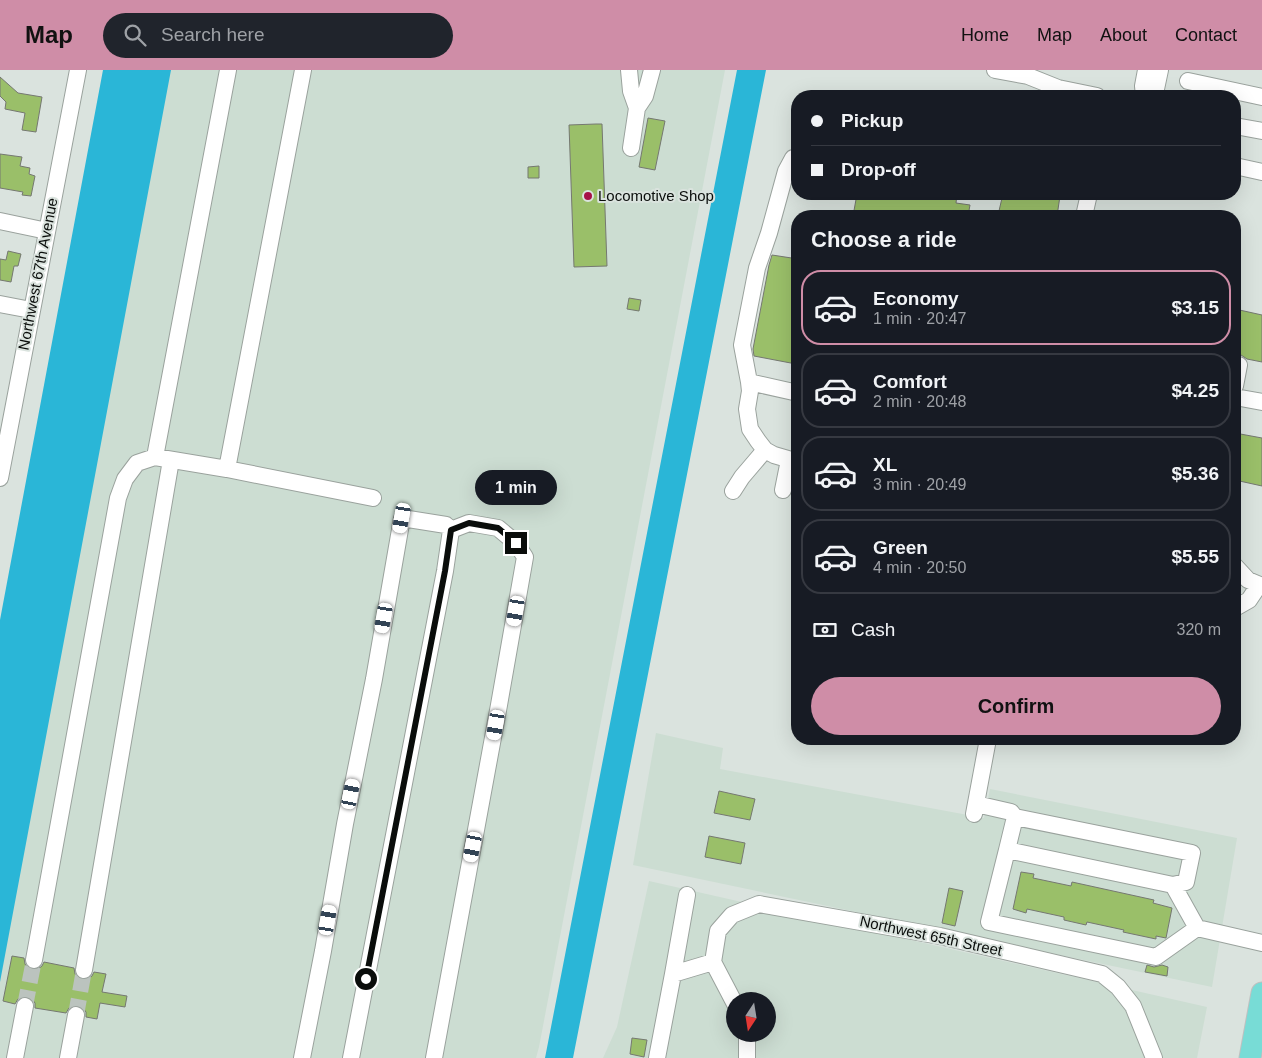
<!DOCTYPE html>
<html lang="en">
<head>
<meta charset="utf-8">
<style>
	:root { --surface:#171b24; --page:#20242c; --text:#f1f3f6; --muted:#9ea1a6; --line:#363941; --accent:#cf8da7 }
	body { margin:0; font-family:Arial,sans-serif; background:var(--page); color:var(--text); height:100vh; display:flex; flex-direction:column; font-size:19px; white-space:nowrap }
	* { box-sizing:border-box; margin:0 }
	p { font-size:16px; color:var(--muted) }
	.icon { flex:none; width:28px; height:28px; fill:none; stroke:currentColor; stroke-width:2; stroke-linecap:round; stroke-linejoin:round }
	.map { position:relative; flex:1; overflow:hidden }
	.drawer { position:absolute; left:791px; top:140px; width:450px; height:535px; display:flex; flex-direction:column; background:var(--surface); border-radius:20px; box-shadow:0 5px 20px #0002 }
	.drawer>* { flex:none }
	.top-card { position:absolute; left:791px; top:20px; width:450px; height:110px; border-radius:20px; box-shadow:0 5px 20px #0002; display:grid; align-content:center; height:110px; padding:0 20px; background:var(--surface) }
	.needle { width:32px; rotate:192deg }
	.fabs { position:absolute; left:726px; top:922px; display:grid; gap:10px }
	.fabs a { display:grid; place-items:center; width:50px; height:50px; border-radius:50%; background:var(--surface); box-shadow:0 5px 20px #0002; font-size:25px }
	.end { position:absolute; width:22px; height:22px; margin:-11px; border:6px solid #0a0d0b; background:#fff; box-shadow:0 0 0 2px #fff }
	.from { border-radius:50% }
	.bubble { position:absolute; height:35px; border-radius:18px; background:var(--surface); box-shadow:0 5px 20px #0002; font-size:16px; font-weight:800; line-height:35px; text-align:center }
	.car { position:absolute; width:15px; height:30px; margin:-15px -8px; border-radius:6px; box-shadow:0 0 4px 1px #0007; background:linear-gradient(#fff 24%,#345 0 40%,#fff 0 76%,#345 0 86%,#fff 0) }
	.top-card b { display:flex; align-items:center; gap:18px; height:48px; font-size:19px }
	.top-card b+b { border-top:1px solid var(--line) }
	.top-card i { width:12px; height:12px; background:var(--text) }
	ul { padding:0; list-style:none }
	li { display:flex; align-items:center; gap:15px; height:75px; margin:0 10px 8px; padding:0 10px; border:2px solid var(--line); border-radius:20px }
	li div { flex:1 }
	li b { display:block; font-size:19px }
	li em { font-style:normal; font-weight:800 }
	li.active { border-color:var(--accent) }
	li>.icon { width:45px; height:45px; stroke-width:1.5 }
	h2 { padding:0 20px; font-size:22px; line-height:60px }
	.pay { display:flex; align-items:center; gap:12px; height:55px; padding:0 20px; font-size:19px }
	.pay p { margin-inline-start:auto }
	.cta { display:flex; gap:10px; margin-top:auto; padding:10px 20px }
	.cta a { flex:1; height:58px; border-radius:30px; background:var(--accent); color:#111; font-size:20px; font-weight:800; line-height:58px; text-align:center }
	header { display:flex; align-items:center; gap:30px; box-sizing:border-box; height:70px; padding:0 25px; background:var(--accent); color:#111 }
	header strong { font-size:24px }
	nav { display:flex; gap:28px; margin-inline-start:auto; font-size:18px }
	.search { width:350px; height:45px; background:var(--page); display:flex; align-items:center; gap:12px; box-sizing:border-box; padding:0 18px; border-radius:28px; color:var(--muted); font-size:19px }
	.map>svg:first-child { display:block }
	.built { fill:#ccddd2; fill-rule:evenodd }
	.water { fill:#2ab6d7 }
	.building { fill:#9abf69; stroke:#757871 }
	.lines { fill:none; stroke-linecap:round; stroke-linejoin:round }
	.minor-tunnel { stroke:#bbc3be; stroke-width:16; stroke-dasharray:16 8; stroke-linecap:butt }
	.minor-casing { stroke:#9aa29d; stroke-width:18 }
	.major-casing { stroke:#bfc0c0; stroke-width:23 }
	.minor { stroke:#fff; stroke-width:16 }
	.major { stroke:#78dcd6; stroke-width:21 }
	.route { stroke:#0a0d0b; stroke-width:6 }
	.poi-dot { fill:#a61147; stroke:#dae3de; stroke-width:2 }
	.labels { text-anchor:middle; stroke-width:4; stroke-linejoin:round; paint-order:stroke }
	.poi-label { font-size:15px; fill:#0a0d0b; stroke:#dae3de; text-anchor:start }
	.street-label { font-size:15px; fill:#0a0d0b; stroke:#dae3de }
</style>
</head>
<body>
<header>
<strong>Map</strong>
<div class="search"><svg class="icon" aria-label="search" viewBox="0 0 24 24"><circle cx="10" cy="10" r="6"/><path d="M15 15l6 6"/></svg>Search here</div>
<nav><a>Home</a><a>Map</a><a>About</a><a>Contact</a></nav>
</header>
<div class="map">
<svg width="1262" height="988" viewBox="0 0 1262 988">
	<rect width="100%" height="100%" fill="#dae3de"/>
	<path class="built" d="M152 0H725L539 977 536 988H0V905Z
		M656 663 723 678 720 699 984 748 990 719 1237 768 1212 917 633 795Z
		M649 811 1207 937 1197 988H603L617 957ZM735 931H768V964H735Z"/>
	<path class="water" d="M103 0H171L0 912V550Z
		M737 0H766L573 988H545Z"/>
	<path class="building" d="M0 7 18 23 42 27 36 62 22 60 25 43 5 39 6 32 0 26Z
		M648 48 665 51 655 100 639 97Z
		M596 54H602L607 196 574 197 569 55Z
		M0 84 22 87 20 96 30 98 29 104 35 106 31 126 22 125 23 122 0 118Z
		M539 96V108H528V97Z
		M857 124H957L956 133 970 135 968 146H853Z
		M1008 124H1049L1060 126 1057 146H1004L1005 142 999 141 1002 128 1007 129Z
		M8 181 21 184 18 196H14L11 212 0 210V189L6 190Z
		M772 185 798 189V283L796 294 754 286 753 279 769 195Z
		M629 228 641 230 639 241 627 239Z
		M1235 239 1262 245V292L1247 289 1241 285 1235 286Z
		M1235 363 1262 368V416L1235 410Z
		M719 721 755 729 750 750 714 743Z
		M709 766 745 773 741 794 705 787Z
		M1021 802 1034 804 1033 808 1071 816 1072 812 1154 830 1153 833 1172 838 1166 868 1156 866V869L1123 862 1124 860 1087 852 1086 855 1064 850V847L1027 839 1026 843 1013 839Z
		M949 818 963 821 955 856 942 853Z
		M12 886 24 888 25 894 27 897 32 900 38 899 42 896 44 892 74 898 75 904 78 908 82 910 88 909 92 906 94 902 106 904 102 922 127 926 125 937 100 933 97 949 86 947V942L83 938 77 935 72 936 69 938 66 943 35 938V933L32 929 26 926H22L18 929 15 934 3 931Z
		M1147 895 1154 897 1162 895 1168 897 1167 906 1145 902Z
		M632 968 647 970 644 987 630 984Z"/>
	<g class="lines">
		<path class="minor-tunnel" d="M25 936 34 890
			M76 945 84 900"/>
		<defs>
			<path id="minor" d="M629 0 631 21 637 38
				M995 0 1028 6 1058 18 1097 26
				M1188 11 1262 27
				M1144 26 1143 16 1146 0
				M1152 26 1156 19 1160 0
				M1235 56 1262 61
				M631 78 637 38 645 26 652 0
				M798 87 793 88 786 101 769 163 757 198 742 275 749 312 750 321 747 339 750 359 758 371 765 380 774 385 798 392
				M1235 96 1262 102
				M1084 146 1089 124
				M0 151 47 161
				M0 234 31 240
				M749 312 798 323
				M1235 316 1239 295
				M1235 327 1262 332
				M155 387 228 0
				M227 399 303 0
				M0 408 78 0
				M783 420 789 390
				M733 421 742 407 765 380
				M1235 496 1248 510 1262 516
				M1235 538 1249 530 1259 515
				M976 734 1011 742 1015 747
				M974 744 988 669
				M1007 780 1015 747 1192 783 1186 812 1173 815
				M1197 858 1156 887 989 852 1007 780 1173 815 1197 858 1262 873
				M34 890 118 428 125 409 137 393 155 387 227 399 373 428
				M84 900 171 390
				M673 904 713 892
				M735 934 713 892 718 861 732 845 759 834 940 866 1102 904 1118 917 1133 936 1154 988
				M747 964V988
				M15 988 25 936
				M68 988 76 945
				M302 988 323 881 345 754 374 609 402 448 446 455 451 460
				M351 988 445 501 451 460 469 453 498 458 516 473 525 487 499 635 434 988
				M657 988 673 904 687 825"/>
			<path id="major" d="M1250 988 1262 923"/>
		</defs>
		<use href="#minor" class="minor-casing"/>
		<use href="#major" class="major-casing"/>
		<use href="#minor" class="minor"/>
		<use href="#major" class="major"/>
	</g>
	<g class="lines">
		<path class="route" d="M366 909 445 501 451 460 469 453 498 458 516 473"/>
	</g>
	<circle class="poi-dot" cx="588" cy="126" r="5"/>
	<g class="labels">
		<g class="poi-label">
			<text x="598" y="131">Locomotive Shop</text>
		</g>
		<g class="street-label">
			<text transform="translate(38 204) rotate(-79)" y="5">Northwest 67th Avenue</text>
			<text transform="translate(931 866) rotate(12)" y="5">Northwest 65th Street</text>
		</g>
	</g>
</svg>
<div class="fabs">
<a><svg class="needle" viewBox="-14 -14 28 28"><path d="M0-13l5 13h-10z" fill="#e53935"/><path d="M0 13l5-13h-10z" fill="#9ea1a6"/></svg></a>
</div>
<i class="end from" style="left:366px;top:909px"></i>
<i class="end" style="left:516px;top:473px"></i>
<div class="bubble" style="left:475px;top:400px;width:82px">1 min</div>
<i class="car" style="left:402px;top:448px;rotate:190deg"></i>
<i class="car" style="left:516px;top:541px;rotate:190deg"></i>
<i class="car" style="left:384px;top:548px;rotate:190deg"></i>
<i class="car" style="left:496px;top:655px;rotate:190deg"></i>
<i class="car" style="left:351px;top:724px;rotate:11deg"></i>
<i class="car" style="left:473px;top:777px;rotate:191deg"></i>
<i class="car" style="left:328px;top:850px;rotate:10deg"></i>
<div class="top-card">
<b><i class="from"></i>Pickup</b>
<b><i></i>Drop-off</b>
</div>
<section class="drawer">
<h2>Choose a ride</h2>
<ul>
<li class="active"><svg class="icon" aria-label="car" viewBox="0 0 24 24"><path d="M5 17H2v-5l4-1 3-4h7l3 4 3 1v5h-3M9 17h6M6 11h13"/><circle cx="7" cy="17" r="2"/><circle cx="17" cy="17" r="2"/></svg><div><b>Economy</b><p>1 min · 20:47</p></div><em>$3.15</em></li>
<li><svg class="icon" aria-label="car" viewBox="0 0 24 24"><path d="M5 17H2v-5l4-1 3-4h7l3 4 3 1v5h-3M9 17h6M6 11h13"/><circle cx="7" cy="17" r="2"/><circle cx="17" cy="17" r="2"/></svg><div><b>Comfort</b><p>2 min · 20:48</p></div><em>$4.25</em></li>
<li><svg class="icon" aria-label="car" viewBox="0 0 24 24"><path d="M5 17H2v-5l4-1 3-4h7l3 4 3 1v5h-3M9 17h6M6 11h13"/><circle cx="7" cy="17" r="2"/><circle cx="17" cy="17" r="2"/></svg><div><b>XL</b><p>3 min · 20:49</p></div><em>$5.36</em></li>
<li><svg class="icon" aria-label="car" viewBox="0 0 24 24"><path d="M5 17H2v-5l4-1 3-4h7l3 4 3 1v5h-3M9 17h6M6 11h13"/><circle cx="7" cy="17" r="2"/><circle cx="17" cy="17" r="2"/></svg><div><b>Green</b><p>4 min · 20:50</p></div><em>$5.55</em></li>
</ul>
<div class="pay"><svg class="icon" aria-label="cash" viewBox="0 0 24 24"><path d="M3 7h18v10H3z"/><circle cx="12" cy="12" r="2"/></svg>Cash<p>320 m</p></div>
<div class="cta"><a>Confirm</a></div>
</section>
</div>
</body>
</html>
